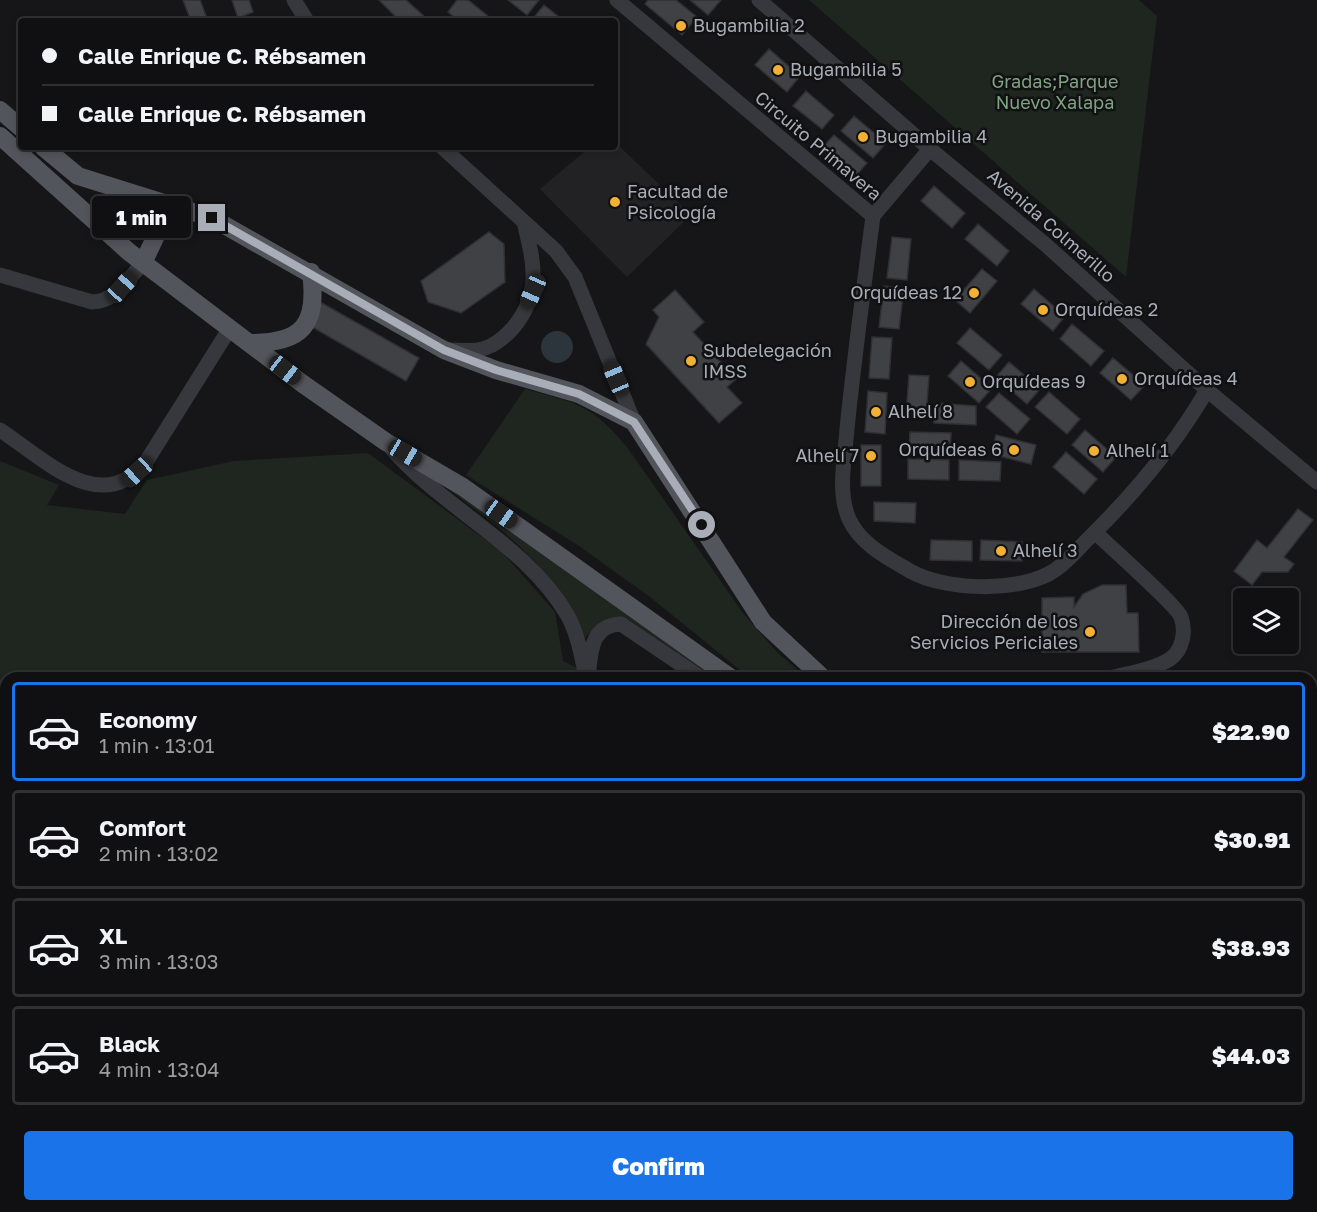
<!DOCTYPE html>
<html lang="en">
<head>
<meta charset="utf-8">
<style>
	:root { --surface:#101012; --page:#19191b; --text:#f1f3f6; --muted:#9c9d9f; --line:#303032; --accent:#1a73e8 }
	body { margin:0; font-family:"Golos Text",sans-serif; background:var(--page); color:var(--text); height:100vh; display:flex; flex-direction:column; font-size:22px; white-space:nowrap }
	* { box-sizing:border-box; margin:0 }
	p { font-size:20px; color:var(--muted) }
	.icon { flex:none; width:33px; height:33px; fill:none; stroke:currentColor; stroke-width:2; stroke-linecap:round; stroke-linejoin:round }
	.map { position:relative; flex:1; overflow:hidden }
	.sheet { position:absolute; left:0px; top:672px; width:1317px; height:540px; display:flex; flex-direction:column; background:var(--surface); border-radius:18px 18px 0 0; box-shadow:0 3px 9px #0003,0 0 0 2px var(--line) }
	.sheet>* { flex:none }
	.guide { position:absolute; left:18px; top:18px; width:600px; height:132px; border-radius:6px; box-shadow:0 3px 9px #0003,0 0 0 2px var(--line); display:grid; align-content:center; height:132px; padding:0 24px; background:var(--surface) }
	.controls { position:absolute; left:1233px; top:588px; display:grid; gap:12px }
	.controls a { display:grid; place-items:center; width:66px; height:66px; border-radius:6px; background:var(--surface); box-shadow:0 3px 9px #0003,0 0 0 2px var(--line); font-size:30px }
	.end { position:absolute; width:27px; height:27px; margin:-14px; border:8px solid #a8adb8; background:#111; box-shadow:0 0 0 3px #111 }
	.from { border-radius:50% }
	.bubble { position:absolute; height:42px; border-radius:6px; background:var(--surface); box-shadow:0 3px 9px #0003,0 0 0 2px var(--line); font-size:20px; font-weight:800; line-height:42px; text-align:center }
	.car { position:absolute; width:18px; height:36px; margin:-18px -9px; border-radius:8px; box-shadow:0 0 4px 2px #0007; background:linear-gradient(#222 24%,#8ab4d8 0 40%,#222 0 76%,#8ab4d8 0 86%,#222 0) }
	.guide b { display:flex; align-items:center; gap:21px; height:57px; font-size:22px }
	.guide b+b { border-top:2px solid var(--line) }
	.guide i { width:15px; height:15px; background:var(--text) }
	ul { padding:10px 0 0; list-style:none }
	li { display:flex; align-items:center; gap:18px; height:99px; margin:0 12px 9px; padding:0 12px; border:3px solid var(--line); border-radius:6px }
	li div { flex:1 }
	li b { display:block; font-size:22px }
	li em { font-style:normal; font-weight:800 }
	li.active { border-color:var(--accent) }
	li>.icon { width:54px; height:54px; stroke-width:1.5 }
	.cta { display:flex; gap:12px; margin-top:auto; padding:12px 24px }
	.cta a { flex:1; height:69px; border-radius:6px; background:var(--accent); color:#fff; font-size:24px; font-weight:800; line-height:69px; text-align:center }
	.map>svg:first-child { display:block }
	.built { fill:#222225 }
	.green { fill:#1e261f }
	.water { fill:#2c353c }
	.building { fill:#404145; stroke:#303034; stroke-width:1.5 }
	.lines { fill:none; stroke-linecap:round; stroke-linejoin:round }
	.minor { stroke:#37383d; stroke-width:15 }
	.major { stroke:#53555c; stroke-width:18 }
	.route { stroke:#a8adb8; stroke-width:8 }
	.poi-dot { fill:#f2b134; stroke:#111113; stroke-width:2 }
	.labels { text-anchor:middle; stroke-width:5; stroke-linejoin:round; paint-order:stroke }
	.poi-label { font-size:18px; fill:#a8adb8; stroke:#111113; text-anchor:start }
	.park-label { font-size:18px; fill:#7fa381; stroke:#111113 }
	.street-label { font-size:18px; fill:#a8adb8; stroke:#111113 }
</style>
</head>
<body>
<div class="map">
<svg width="1317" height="1212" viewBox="0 0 1317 1212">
	<rect width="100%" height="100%" fill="#161618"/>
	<path class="built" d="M615 142 691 215 627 277 540 189 590 147H615Z"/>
	<path class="green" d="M809 0H1139L1157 16 1126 277Z
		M525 389C577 403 591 404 627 447L743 613 777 652 807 678H750L650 597 579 546 466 475Z
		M368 453 502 552 555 612 563 661 598 678H6V1206H1311V1034L1317 1037V1212H0V461L59 485 47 505 125 514 147 480 234 461Z
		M411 462 440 479 720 678H713L626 618C607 615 597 624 584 639 575 621 566 602 555 586 523 540 456 495 411 462Z"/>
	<path class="water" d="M541 347a16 16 0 1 1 32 0a16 16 0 1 1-32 0Z"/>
	<path class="building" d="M183 0H200L208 21H191Z
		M232 0H249L253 12 238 18Z
		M379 0H406L425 17 422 21H400Z
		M457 0H468L494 21H459L448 12Z
		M508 0H539L527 15Z
		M648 0H676L697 17 682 35 645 4Z
		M690 0H721L708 15Z
		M544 5 564 21H531Z
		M769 49 800 76 787 92 755 65Z
		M806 91 834 115 822 129 793 106Z
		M854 116 886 143 873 158 841 131Z
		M834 135 867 163 854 178 821 149Z
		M934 186 965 213 952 228 921 201Z
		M978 224 1009 251 997 266 965 239Z
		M489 232 504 244 505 282 461 313 428 302 421 281Z
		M892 237 911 239 907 280 887 278Z
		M982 269 997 281 970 313 955 300Z
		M884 286 904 288 899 329 879 327Z
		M1034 289 1065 316 1053 331 1021 304Z
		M675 290 704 322 693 332 736 379 727 387 742 403 719 423 646 344 659 317 653 310Z
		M320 302 419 358 406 381 307 324Z
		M1072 324 1104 351 1091 366 1060 339Z
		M970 328 1002 355 989 370 957 343Z
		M872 337 892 338 889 379 869 378Z
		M1113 358 1145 385 1131 400 1100 373Z
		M961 361 992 388 979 403 948 376Z
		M1009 362 1040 389 1027 404 996 377Z
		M909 375 929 376 926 417 906 415Z
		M868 391 887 393 885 434 865 432Z
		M1049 392 1080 419 1067 434 1035 407Z
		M999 393 1030 419 1017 434 986 407Z
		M935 403 976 406V425L934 423Z
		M1085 430 1116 457 1103 472 1072 445Z
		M910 432 951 433 950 453 909 451Z
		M996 435 1036 445 1031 464 991 454Z
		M861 445H881V486H861Z
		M1066 452 1097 479 1084 494 1053 467Z
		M908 459 949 460V480L908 479Z
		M959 460 1001 462 1000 481 959 480Z
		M874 502 916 503 915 523 874 521Z
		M1298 509 1313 520 1284 557 1294 564 1288 572H1262L1252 585 1234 571 1257 540 1267 548Z
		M931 540 972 541V561L930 560Z
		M981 540 1022 542V561L980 560Z
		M1102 585H1126L1127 613H1138L1139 652H1042V598L1074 597V607L1083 594Z
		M571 1206 572 1212H552L551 1208Z"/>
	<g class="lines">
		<path class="minor" d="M294 0 307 21
			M617 0 873 216
			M759 0 930 149 1046 245 1207 390 1317 482
			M442 147 556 251 575 277 634 422
			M873 216C864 287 854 358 847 429 845 457 837 492 849 519 860 544 888 558 910 571 945 591 1022 593 1055 570 1067 562 1078 549 1088 539 1134 494 1175 445 1207 390
			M873 216 930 149
			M0 275 92 302C115 302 128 279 143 263
			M450 350C459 350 469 351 478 350 492 348 504 338 513 328 542 293 534 263 524 222
			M0 430C43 458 101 518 146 462L230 328
			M392 449C445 510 527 545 568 616 578 635 582 657 586 678
			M1095 532C1108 545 1177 606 1181 617 1186 631 1183 650 1170 659 1153 670 1129 673 1109 678
			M589 669C591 646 594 625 621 624L701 678
			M1311 958 1317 966
			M1311 1059 1317 1057
			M1237 1206 1262 1212
			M376 1212 384 1206
			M515 1212 521 1206
			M1298 1212 1300 1206"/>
		<path class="major" d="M0 110 21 128
			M0 136 129 252 303 384 386 442 463 487 731 678
			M43 147 78 176 212 218 444 350 496 370 579 394 634 422 763 622 823 678
			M143 263 163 221 181 210
			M250 343C303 343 318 325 311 272
			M1311 883 1317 885
			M1311 917 1317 919"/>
	</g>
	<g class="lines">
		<path class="route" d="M212 218 444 350 496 370 579 394 634 422 702 525"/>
	</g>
	<g class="poi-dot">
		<circle cx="681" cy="26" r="6"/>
		<circle cx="778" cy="70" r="6"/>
		<circle cx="863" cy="137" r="6"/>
		<circle cx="615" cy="202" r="6"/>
		<circle cx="974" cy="293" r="6"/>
		<circle cx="1043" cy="310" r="6"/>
		<circle cx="691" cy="361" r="6"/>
		<circle cx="1122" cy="379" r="6"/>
		<circle cx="970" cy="382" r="6"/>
		<circle cx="876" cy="412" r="6"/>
		<circle cx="1014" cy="450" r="6"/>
		<circle cx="1094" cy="451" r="6"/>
		<circle cx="871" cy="456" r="6"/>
		<circle cx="1001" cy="551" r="6"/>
		<circle cx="1090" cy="632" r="6"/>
	</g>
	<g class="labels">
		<g class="poi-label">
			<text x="693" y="32">Bugambilia 2</text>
			<text x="790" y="76">Bugambilia 5</text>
			<text x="875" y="143">Bugambilia 4</text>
			<text x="627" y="198">Facultad de<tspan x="627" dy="21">Psicología</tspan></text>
			<text x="962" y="299" text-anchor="end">Orquídeas 12</text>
			<text x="1055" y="316">Orquídeas 2</text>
			<text x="703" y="357">Subdelegación<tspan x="703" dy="21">IMSS</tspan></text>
			<text x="1134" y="385">Orquídeas 4</text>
			<text x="982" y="388">Orquídeas 9</text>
			<text x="888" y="418">Alhelí 8</text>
			<text x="1002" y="456" text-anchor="end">Orquídeas 6</text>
			<text x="1106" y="457">Alhelí 1</text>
			<text x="859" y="462" text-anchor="end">Alhelí 7</text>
			<text x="1013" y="557">Alhelí 3</text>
			<text x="1078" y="628" text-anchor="end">Dirección de los<tspan x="1078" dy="21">Servicios Periciales</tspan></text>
		</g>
		<g class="park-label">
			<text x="1055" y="88">Gradas;Parque<tspan x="1055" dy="21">Nuevo Xalapa</tspan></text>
		</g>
		<g class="street-label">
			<text transform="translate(818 146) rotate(40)" y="6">Circuito Primavera</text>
			<text transform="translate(1051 226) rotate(41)" y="6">Avenida Colmerillo</text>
		</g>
	</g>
</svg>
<div class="controls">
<a><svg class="icon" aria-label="layers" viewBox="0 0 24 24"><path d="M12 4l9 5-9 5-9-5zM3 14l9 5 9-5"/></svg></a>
</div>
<i class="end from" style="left:702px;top:525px"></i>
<i class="end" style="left:212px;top:218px"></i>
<div class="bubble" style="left:92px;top:196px;width:99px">1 min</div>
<i class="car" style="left:122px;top:287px;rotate:42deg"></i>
<i class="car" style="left:533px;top:291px;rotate:204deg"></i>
<i class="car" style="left:285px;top:370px;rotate:128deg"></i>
<i class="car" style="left:616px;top:378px;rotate:337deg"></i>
<i class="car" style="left:405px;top:453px;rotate:120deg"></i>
<i class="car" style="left:137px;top:472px;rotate:228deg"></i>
<i class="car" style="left:501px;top:514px;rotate:125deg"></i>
<div class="guide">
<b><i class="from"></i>Calle Enrique C. Rébsamen</b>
<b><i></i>Calle Enrique C. Rébsamen</b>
</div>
<section class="sheet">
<ul>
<li class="active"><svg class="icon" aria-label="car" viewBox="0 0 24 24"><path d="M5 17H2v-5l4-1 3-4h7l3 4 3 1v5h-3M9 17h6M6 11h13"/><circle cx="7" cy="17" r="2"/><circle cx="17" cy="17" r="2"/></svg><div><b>Economy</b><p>1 min · 13:01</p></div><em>$22.90</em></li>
<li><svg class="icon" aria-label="car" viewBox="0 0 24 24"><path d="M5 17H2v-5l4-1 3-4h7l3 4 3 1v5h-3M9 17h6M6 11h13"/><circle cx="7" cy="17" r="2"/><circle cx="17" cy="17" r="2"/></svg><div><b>Comfort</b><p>2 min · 13:02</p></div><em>$30.91</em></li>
<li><svg class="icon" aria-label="car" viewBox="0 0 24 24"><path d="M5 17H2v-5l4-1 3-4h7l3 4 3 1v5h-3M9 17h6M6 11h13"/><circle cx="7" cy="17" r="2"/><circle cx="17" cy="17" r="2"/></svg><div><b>XL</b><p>3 min · 13:03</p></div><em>$38.93</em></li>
<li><svg class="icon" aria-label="car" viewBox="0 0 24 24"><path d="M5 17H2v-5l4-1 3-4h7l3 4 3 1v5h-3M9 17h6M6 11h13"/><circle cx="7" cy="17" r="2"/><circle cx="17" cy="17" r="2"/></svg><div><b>Black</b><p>4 min · 13:04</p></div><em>$44.03</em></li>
</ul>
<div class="cta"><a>Confirm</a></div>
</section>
</div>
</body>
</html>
